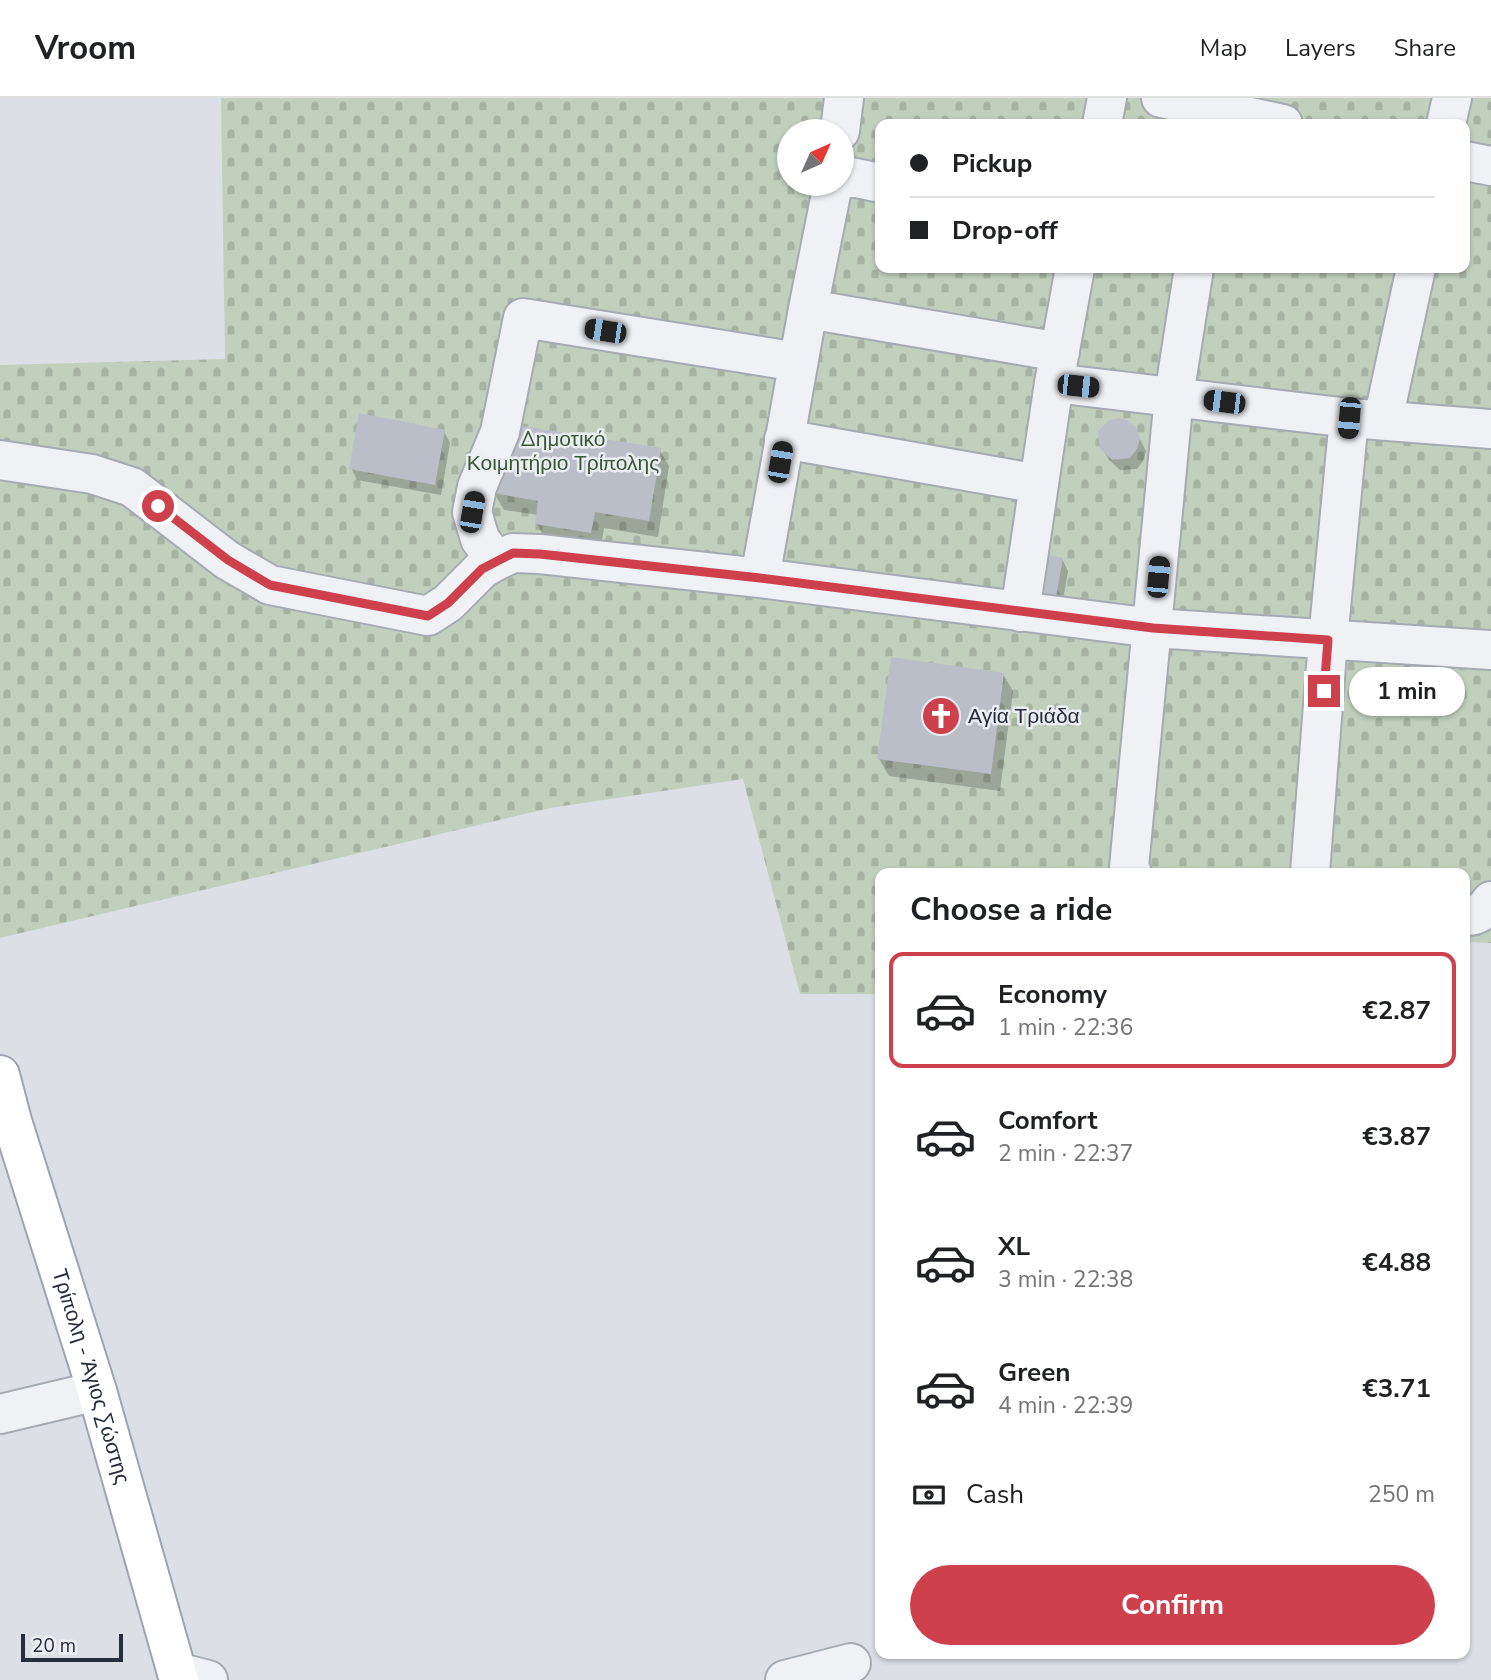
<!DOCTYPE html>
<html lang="en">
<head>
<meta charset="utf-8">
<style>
	:root { --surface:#fff; --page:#f6f6f6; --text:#202124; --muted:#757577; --line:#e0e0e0; --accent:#cd404c }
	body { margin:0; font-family:"Nunito Sans",sans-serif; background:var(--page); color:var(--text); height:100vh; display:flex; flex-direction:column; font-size:26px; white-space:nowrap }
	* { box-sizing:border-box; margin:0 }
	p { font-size:23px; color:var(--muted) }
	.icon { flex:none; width:38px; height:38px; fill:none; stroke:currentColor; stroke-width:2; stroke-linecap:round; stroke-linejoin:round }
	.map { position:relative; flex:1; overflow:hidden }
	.details { position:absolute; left:875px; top:770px; width:595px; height:791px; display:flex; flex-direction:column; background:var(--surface); border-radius:14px; box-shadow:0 2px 5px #0004 }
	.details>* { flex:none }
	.banner { position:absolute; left:875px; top:21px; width:595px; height:154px; border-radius:14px; box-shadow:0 2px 5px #0004; display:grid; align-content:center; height:154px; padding:0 35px; background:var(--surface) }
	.needle { width:46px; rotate:45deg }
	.controls { position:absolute; left:777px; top:21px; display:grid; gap:14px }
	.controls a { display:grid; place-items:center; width:77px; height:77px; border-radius:50%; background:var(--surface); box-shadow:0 2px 5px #0004; font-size:35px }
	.scale { position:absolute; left:21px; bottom:18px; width:102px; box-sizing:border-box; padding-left:7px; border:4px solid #262d3d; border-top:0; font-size:19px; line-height:24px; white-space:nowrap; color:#262d3d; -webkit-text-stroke:5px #ebeff4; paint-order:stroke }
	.end { position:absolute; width:32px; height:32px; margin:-16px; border:9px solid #cd404c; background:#fff; box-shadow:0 0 0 4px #fff }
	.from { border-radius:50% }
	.bubble { position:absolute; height:49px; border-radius:24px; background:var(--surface); box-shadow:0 2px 5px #0004; font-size:23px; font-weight:700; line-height:49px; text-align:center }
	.car { position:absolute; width:21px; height:42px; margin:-21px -10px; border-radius:9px; box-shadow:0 0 5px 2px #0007; background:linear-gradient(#222 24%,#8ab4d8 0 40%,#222 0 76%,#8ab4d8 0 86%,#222 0) }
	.banner b { display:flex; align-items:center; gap:24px; height:66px; font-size:26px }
	.banner b+b { border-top:2px solid var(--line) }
	.banner i { width:18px; height:18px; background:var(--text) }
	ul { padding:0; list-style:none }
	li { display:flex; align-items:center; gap:21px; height:116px; margin:0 14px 10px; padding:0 21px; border:4px solid transparent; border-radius:14px }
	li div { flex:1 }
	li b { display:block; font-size:26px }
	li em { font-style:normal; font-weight:700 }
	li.active { border-color:var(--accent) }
	li>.icon { width:63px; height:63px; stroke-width:1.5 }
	h2 { padding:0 35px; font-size:32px; line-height:84px }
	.pay { display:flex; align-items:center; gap:18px; height:77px; padding:0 35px; font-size:26px }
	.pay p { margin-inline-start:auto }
	.primary-button { display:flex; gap:14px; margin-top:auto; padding:14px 35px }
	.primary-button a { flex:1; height:80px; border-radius:42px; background:var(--accent); color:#fff; font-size:28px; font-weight:700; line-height:80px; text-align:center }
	header { display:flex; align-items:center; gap:42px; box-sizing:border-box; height:98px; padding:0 35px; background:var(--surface); border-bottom:2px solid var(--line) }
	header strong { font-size:33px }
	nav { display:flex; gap:38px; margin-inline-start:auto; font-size:24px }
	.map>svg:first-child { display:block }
	.cemetery { fill:url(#cemetery-stones); fill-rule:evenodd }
	.shadow { fill:#0003 }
	.building { fill:#babec9 }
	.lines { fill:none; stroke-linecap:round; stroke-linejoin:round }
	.minor-casing { stroke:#a5aab3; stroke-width:42 }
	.major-casing { stroke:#9ca3b2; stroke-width:42 }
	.minor { stroke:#eff1f5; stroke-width:38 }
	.major { stroke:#fff; stroke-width:38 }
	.route { stroke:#cd404c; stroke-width:9 }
	.labels { text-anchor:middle; stroke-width:5; stroke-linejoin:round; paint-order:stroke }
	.park-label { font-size:21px; fill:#385834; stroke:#ebeff4 }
	.poi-label { font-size:21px; fill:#262d3d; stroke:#ebeff4; text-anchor:start }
	.street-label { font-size:21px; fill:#262d3d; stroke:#ebeff4 }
</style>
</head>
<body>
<header>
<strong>Vroom</strong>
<nav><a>Map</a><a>Layers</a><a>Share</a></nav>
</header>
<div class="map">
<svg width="1491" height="1582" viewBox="0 0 1491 1582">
	<defs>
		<pattern id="cemetery-stones" width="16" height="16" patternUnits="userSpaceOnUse" patternTransform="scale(1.75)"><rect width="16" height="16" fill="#c1d0bd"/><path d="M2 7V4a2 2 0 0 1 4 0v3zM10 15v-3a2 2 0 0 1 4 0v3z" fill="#a6b3a3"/></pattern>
	</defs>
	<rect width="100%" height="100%" fill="#dce0e6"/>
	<path class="cemetery" d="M221 0H1491V845L1465 844V775H880V896H800L743 681 550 710 0 840V267L225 261ZM880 26H1465V170H880ZM789 33H842V86H789Z"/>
	<path class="shadow" d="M1134 330 1146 353 1143 363 1137 371 1120 372 1109 362 1102 350Z
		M444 333 450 345 441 397 357 382 351 370Z
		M659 351 669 368 658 439 604 430 600 452 546 443 537 426 538 417 504 412 494 395Z
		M1062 461 1068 473 1060 520 1029 504Z
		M1003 576 1013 593 1000 693 889 678 879 661Z"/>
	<path class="building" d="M359 315 445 332 435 387 349 371Z
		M1119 320 1127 322 1136 329 1140 341 1137 351 1130 360 1112 362 1100 350 1098 333 1109 322Z
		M504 325 661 350 649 423 595 414 591 435 535 426 538 403 493 395Z
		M1036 455 1063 460 1054 510 1027 505Z
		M891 559 1004 575 991 676 877 661Z"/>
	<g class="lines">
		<defs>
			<path id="minor" d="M1161 0 1283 26
				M1102 26 1107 0
				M1446 26 1452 0
				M840 33 844 0
				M1465 63 1491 68
				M842 77 880 85
				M808 211 1060 254
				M1054 285 1349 320 1491 331
				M1383 322 1416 170
				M784 341 1039 386
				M0 362 92 376 132 389 227 462 270 487 428 518 448 505 482 471 496 463 513 455 540 456 760 480 1153 530 1491 552
				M496 463 480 441 472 414 477 389 500 334 523 220 798 264
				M760 480 808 211 833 86
				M1020 514 1054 285 1075 170
				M1132 775 1129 769 1174 298 1194 170
				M1310 775 1328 542 1349 320
				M1465 818C1477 819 1484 813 1491 803
				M0 1316 97 1293
				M177 1574 208 1582
				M785 1582 851 1565"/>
			<g id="major">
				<path id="s1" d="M0 977 12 1023 97 1293 179 1582"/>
			</g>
		</defs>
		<use href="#minor" class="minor-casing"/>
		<use href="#major" class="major-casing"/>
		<use href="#minor" class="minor"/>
		<use href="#major" class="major"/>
	</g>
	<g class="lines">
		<path class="route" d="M158 408 228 462 270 487 428 518 448 505 482 471 513 455 540 456 760 480 1153 530 1328 542 1324 593"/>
	</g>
	<defs>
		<symbol id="church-disc" viewBox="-11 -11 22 22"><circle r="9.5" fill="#cd404c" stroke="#ebeff4"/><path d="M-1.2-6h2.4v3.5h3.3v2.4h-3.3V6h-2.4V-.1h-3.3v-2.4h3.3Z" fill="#fff"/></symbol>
	</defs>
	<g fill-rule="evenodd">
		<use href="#church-disc" x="919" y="596" width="44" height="44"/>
	</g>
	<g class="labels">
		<g class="park-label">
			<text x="563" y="348">Δημοτικό<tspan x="563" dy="24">Κοιμητήριο Τρίπολης</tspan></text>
		</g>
		<g class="poi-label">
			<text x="968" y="625">Αγία Τριάδα</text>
		</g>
		<g class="street-label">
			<text dy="7" stroke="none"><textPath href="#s1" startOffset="315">Τρίπολη - Άγιος Σώστης</textPath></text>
		</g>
	</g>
</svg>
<div class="controls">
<a><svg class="needle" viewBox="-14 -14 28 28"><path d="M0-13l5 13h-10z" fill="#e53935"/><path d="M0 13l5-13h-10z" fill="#757577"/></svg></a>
</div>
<div class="scale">20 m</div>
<i class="end from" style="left:158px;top:408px"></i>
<i class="end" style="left:1324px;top:593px"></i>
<div class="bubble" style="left:1349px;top:569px;width:116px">1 min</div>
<i class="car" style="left:605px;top:233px;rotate:279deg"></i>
<i class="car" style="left:1078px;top:288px;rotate:96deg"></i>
<i class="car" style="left:1224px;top:304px;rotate:277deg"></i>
<i class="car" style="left:1349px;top:320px;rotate:185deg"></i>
<i class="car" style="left:780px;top:364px;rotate:10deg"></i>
<i class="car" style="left:472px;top:414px;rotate:10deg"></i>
<i class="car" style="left:1158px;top:479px;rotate:5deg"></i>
<div class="banner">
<b><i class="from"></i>Pickup</b>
<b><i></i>Drop-off</b>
</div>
<section class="details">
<h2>Choose a ride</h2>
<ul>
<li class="active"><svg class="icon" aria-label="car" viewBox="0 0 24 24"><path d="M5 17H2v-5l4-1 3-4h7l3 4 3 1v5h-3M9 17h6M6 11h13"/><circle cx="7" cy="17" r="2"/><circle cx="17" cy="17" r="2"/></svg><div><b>Economy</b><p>1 min · 22:36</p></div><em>€2.87</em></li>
<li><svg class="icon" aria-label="car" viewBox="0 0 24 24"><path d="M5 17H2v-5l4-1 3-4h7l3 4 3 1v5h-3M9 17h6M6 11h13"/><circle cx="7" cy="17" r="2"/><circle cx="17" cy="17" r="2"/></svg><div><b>Comfort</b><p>2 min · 22:37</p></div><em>€3.87</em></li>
<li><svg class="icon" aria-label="car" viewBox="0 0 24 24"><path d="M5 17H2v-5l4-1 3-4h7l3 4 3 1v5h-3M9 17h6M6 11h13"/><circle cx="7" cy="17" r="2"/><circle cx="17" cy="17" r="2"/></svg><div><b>XL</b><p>3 min · 22:38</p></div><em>€4.88</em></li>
<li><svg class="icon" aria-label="car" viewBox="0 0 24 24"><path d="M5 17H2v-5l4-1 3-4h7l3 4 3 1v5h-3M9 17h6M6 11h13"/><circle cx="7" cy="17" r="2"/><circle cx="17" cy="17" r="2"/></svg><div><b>Green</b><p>4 min · 22:39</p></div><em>€3.71</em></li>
</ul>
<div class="pay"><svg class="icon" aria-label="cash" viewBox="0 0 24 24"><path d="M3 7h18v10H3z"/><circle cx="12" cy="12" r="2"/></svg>Cash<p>250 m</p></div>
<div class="primary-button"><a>Confirm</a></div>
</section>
</div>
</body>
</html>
